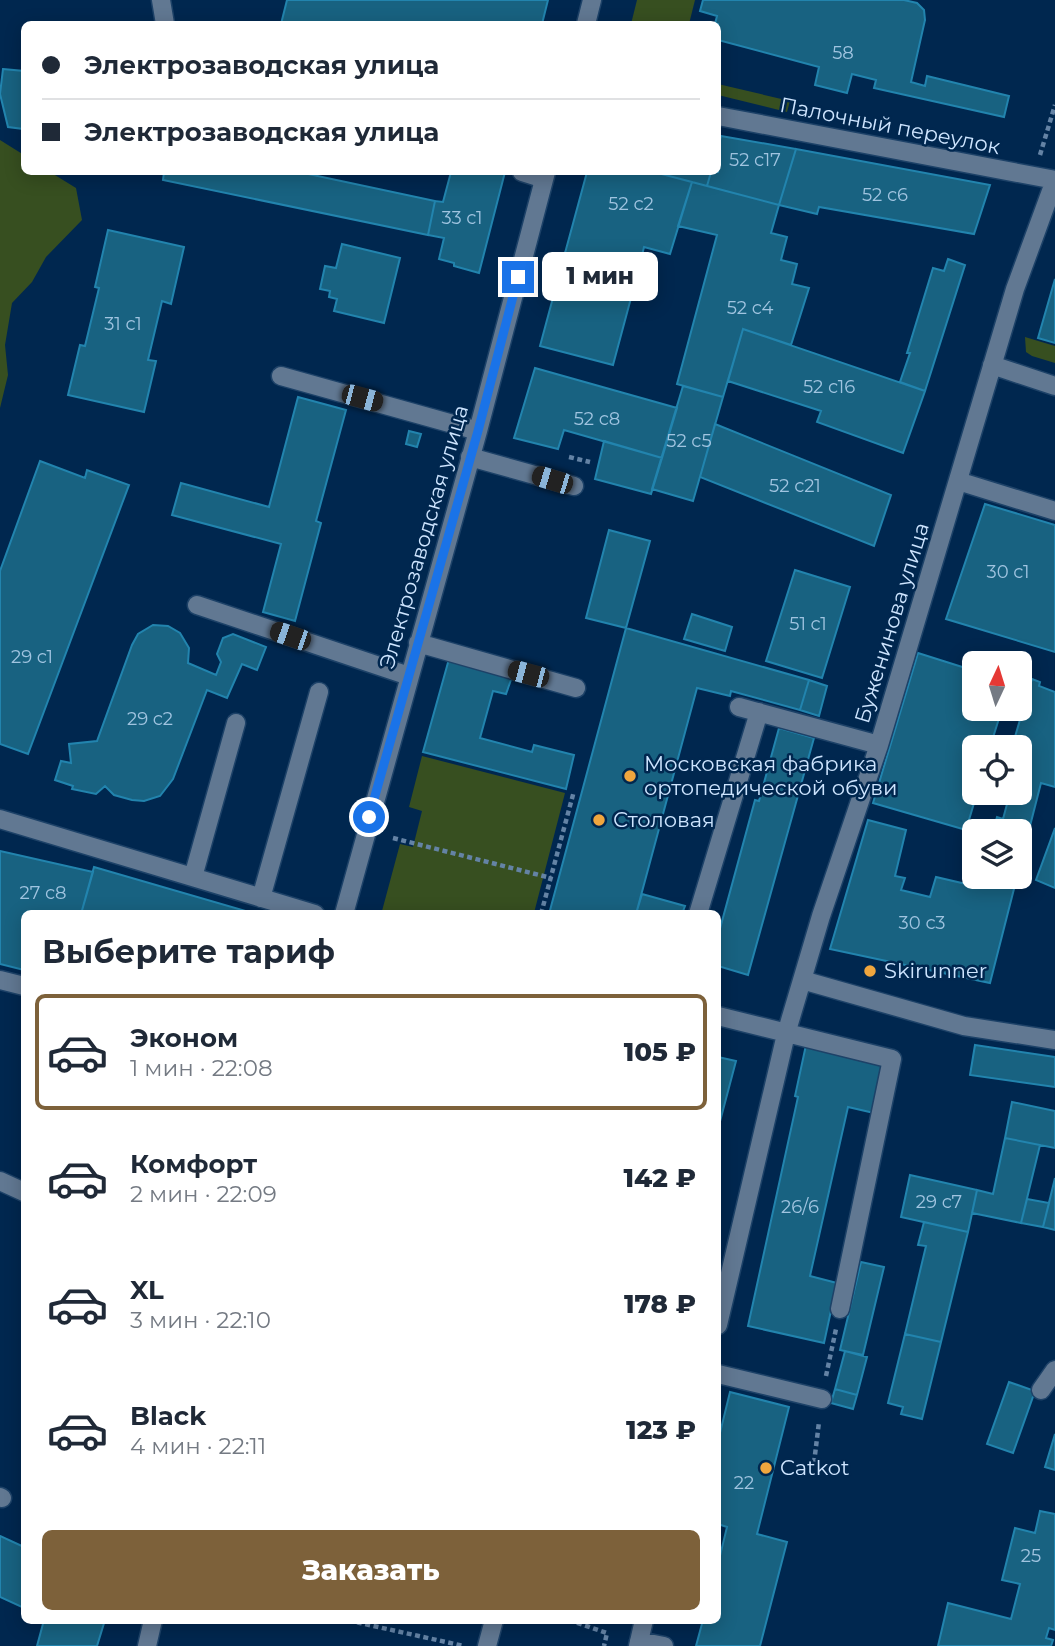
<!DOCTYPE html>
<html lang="ru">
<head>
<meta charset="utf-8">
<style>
	:root { --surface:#fff; --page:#f2f2f3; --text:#1f2937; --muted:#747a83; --line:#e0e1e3; --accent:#7d613a }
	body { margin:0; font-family:Montserrat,sans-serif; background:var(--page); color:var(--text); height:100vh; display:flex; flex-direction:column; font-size:26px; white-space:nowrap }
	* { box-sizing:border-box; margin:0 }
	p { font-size:23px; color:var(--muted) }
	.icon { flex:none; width:38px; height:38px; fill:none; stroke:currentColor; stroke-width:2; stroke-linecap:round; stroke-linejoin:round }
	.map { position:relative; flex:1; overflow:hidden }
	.drawer { position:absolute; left:21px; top:910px; width:700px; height:714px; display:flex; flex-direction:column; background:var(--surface); border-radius:10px; box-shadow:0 4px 18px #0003 }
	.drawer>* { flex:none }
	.hud { position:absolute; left:21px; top:21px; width:700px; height:154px; border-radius:10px; box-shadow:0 4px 18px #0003; display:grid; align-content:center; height:154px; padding:0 21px; background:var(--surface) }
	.needle { width:46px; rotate:4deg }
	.tools { position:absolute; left:962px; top:651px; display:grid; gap:14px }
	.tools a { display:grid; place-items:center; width:70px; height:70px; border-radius:10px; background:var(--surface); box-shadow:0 4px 18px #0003; font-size:35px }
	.end { position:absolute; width:32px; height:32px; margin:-16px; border:9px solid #1a73e8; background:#fff; box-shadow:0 0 0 4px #fff }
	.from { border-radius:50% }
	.bubble { position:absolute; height:49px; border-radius:10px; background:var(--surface); box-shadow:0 4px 18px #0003; font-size:23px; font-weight:800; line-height:49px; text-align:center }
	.car { position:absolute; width:21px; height:42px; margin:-21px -10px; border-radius:9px; box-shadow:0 0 5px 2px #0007; background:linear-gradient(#222 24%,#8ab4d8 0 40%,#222 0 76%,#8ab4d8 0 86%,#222 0) }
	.hud b { display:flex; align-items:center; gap:24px; height:66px; font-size:26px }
	.hud b+b { border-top:2px solid var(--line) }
	.hud i { width:18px; height:18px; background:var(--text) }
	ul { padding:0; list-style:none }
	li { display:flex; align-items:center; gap:21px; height:116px; margin:0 14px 10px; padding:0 7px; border:4px solid transparent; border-radius:10px }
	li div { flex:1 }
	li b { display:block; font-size:26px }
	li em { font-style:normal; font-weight:800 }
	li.on { border-color:var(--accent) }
	li>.icon { width:63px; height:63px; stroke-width:1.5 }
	h2 { padding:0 21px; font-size:32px; line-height:84px }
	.cta { display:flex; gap:14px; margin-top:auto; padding:14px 21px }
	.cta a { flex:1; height:80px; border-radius:10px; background:var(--accent); color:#fff; font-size:28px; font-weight:800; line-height:80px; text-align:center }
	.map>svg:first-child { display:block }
	.green { fill:#374f20 }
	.building { fill:#186281; stroke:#2284ae; stroke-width:2 }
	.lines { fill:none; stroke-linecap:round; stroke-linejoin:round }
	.minor-casing { stroke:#1d4268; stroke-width:21 }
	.path { stroke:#6483a5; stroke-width:4.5; stroke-dasharray:5 3.5; stroke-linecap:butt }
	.minor { stroke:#617892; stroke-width:18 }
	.route { stroke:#1a73e8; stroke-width:9 }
	.poi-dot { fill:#f0a63e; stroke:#00274f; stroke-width:2.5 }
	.labels { text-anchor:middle; stroke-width:5; stroke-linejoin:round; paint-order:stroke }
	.number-label { font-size:18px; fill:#a0c4e0 }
	.street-label { font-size:21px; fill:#cee5ff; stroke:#00274f }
	.poi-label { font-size:21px; fill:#cee5ff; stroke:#00274f; text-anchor:start }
</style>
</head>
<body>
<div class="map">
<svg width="1055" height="1646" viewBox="0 0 1055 1646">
	<rect width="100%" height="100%" fill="#00274f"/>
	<path class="green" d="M637 0H695L689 24H631Z
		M718 84 790 101 787 112 718 95Z
		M0 140 24 155V172H50L76 188 82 220 46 257 32 282 12 303 5 345 8 375 0 408Z
		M1025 337 1055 346V363L1032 356 1026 352Z
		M422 756 565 793 534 913 392 914 382 911 400 844 413 847 422 811 409 807Z"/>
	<path class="building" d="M287 0H548L542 24H281Z
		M703 0H904L917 3 924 10 925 20 911 82 925 86 927 76 1009 96 1004 117 874 88 876 80 852 74 847 93 815 85 819 67 718 40V24H715L717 16 700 11Z
		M3 69 24 71V129L8 127 0 94Z
		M721 136 796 149 779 205 707 186 711 172H718V148Z
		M796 149 990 185 974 234 819 207 817 214 779 205Z
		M164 172H299L435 201 428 235 163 180Z
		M451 172H505L479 273 454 266V263L439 259 444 238 428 235 435 201 443 202Z
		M587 172H654L692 182 670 254 644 247 638 272 565 253Z
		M654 172H711L707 186Z
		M692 182 779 205 771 233 787 237 781 260 797 264 792 284 809 288 791 345 743 329 723 397 677 384 717 235 678 226Z
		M108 230 184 247 171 304 162 301 148 360 156 361 144 412 68 395 80 345 85 346 99 288 95 287Z
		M342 244 400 258 384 323 334 311 337 299 329 297 330 291 320 289 325 266 336 268Z
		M565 253 638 272 613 365 540 346Z
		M948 259 965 265 925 391 900 382 910 353H907L933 268 944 271Z
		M1055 279V343L1038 338Z
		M743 329 925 391 903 453 817 422 821 411 728 381Z
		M535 368 677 408 662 458 564 430 558 449 514 438Z
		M683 386 723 397 693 501 652 489Z
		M298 397 346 410 316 521 321 523 295 621 263 612 281 544 172 515 181 483 269 507Z
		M715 424 891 495 874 546 700 477Z
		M409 431 421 434 417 447 406 444Z
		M604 441 662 458 651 494 595 479Z
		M40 461 85 478 87 470 129 485 28 754 0 744V571Z
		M985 504 1055 525V652L946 619Z
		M609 530 650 541 626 628 586 618Z
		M795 570 850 587 822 678 766 661Z
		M692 614 732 627 725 651 684 639Z
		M153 625 168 626 180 633 189 648 188 663 216 675 221 662 217 654 223 638 233 634 266 647 257 670 242 664 227 698 207 690 173 779 160 796 144 801 132 800 114 795 105 786 96 794 72 789 73 786 55 780 61 761 71 763 69 744 97 741 132 645 138 634Z
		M626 628 809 680 800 710 731 691 730 696 697 688 636 914H549Z
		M918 653 975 671V709H1002L990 747H975V793H977L966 830 873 803Z
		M449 659 512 677 506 694 493 691 480 738 532 752 534 745 574 755 566 789 423 752Z
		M1032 679 1040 682 1039 686 1055 692V787L1041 783 1020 865V831H993L997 817 1003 819 1010 793H1020V747H1012Z
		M809 680 827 686 819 716 800 710Z
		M779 728 814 738 748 975 718 966V936L755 800 759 801Z
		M868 820 906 830 895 876 905 878 901 890 930 897 936 877 979 887 982 877H1017L990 983 830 949Z
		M1055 828V888L1036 880Z
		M0 851 93 872 81 914H24V970L0 964Z
		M94 867 256 914H81Z
		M642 894 685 906 682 914H636Z
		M806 1045 885 1062 874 1113 848 1107 810 1276 837 1283 824 1343 748 1326 798 1097 795 1096Z
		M975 1045 1055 1057V1087L970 1075Z
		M718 1057 736 1061 718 1129Z
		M1012 1102 1055 1111V1148L1005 1138Z
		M1005 1138 1040 1145 1021 1223 972 1213 977 1190 993 1194Z
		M910 1175 977 1190 968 1232 901 1217Z
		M1055 1178V1230L1043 1227Z
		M1027 1199 1049 1203 1043 1227 1021 1223Z
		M924 1222 968 1232 941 1342 905 1334 926 1246 918 1245Z
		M861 1262 884 1267 863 1355 840 1350Z
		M905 1334 941 1342 922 1419 901 1414 903 1407 888 1403Z
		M845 1351 867 1357 857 1395 835 1389Z
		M1009 1382 1035 1391 1013 1453 987 1444Z
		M835 1389 857 1395 853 1409 831 1403Z
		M730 1392 789 1407 757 1534 787 1542 760 1646H696L703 1620H718V1564L727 1527 718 1524V1441Z
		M1055 1434V1470L1045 1467Z
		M1040 1511 1055 1514V1630L1049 1628 1046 1638 1053 1640 1051 1646H938L948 1603 1011 1619 1020 1584 1002 1580 1015 1528 1035 1533Z
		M0 1536 24 1547V1608L0 1597Z
		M44 1620H105L97 1646H37Z"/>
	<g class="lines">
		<defs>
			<path id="minor" d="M161 0 165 24
				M586 24 592 0
				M718 116 1055 180
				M522 172 544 179
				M992 365 1055 386
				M281 376 478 431
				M470 457 574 486
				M958 481 1055 511
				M197 605 409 676
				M418 643 576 688
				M739 707 879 745
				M0 819 315 914
				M193 877 236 723
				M261 898 319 692
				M344 914 478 431 546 172
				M698 914 759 712
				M0 980 24 986
				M802 980 964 1026 1055 1040
				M718 1016 892 1059 840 1309
				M0 1181 24 1192
				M718 1325 786 1034 821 916 879 745 1015 289 1055 180
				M718 1374 822 1399
				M1041 1390 1055 1370
				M0 1497 2 1498
				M639 1641 664 1646
				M147 1646 153 1620
				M487 1646 494 1620
				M638 1646 644 1620"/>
		</defs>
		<use href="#minor" class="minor-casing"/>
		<path class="path" d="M1040 155 1055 105
			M569 457 590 462
			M393 838 551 878
			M541 914 574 791
			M826 1376 836 1329
			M814 1463 819 1422
			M349 1620 360 1623
			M361 1620 360 1623 464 1646
			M569 1620 607 1633 604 1646"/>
		<use href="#minor" class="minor"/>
	</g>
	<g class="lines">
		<path class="route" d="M369 817 478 431 518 277"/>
	</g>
	<g class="poi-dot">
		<circle cx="630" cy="776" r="7"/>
		<circle cx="599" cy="820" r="7"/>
		<circle cx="870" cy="971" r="7"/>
		<circle cx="766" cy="1468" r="7"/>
	</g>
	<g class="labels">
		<g class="number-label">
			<text x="843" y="59">58</text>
			<text x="755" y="166">52 с17</text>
			<text x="885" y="201">52 с6</text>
			<text x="631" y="210">52 с2</text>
			<text x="462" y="224">33 с1</text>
			<text x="750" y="314">52 с4</text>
			<text x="123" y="330">31 с1</text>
			<text x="829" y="393">52 с16</text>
			<text x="597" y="425">52 с8</text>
			<text x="689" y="447">52 с5</text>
			<text x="795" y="492">52 с21</text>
			<text x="1008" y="578">30 с1</text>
			<text x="808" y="630">51 с1</text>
			<text x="32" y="663">29 с1</text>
			<text x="150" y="725">29 с2</text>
			<text x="43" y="899">27 с8</text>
			<text x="922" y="929">30 с3</text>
			<text x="939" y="1208">29 с7</text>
			<text x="800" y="1213">26/6</text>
			<text x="744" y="1489">22</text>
			<text x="1031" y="1562">25</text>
		</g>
		<g class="street-label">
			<text transform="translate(890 126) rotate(11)" y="7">Палочный переулок</text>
			<text transform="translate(424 537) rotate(-74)" y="7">Электрозаводская улица</text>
			<text transform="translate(892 623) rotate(-73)" y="7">Буженинова улица</text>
		</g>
		<g class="poi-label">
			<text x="644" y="771">Московская фабрика<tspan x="644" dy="24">ортопедической обуви</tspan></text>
			<text x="613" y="827">Столовая</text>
			<text x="884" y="978">Skirunner</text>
			<text x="780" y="1475">Catkot</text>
		</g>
	</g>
</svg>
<div class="tools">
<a><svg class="needle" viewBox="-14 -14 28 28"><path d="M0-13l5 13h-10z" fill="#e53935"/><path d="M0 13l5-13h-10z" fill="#747a83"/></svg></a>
<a><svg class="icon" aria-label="locate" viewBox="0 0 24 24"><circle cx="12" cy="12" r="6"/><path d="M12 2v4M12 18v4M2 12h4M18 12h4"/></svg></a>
<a><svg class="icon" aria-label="layers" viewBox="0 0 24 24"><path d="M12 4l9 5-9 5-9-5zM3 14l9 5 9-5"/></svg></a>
</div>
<i class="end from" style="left:369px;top:817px"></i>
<i class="end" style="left:518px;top:277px"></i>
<div class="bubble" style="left:542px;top:252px;width:116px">1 мин</div>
<i class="car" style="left:362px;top:398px;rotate:105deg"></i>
<i class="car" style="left:552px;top:480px;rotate:287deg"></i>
<i class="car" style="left:290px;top:636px;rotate:289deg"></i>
<i class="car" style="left:528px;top:674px;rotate:285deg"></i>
<div class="hud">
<b><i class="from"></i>Электрозаводская улица</b>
<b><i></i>Электрозаводская улица</b>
</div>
<section class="drawer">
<h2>Выберите тариф</h2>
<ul>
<li class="on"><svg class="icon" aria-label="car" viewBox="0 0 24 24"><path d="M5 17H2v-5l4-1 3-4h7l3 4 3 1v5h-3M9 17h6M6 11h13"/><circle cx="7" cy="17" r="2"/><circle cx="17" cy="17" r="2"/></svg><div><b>Эконом</b><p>1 мин · 22:08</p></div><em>105 ₽</em></li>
<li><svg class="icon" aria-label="car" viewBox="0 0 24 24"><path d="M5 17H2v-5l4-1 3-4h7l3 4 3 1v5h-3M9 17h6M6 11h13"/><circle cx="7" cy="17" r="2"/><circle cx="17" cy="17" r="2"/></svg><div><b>Комфорт</b><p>2 мин · 22:09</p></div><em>142 ₽</em></li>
<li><svg class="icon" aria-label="car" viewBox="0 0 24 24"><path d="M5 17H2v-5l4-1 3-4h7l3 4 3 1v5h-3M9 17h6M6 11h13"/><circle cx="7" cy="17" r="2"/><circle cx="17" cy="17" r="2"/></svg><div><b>XL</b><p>3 мин · 22:10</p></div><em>178 ₽</em></li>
<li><svg class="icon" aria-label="car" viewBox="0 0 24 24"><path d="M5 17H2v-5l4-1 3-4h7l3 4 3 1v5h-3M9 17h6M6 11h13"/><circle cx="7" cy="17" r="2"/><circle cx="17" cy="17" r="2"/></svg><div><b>Black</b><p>4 мин · 22:11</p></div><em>123 ₽</em></li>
</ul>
<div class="cta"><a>Заказать</a></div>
</section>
</div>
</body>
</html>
